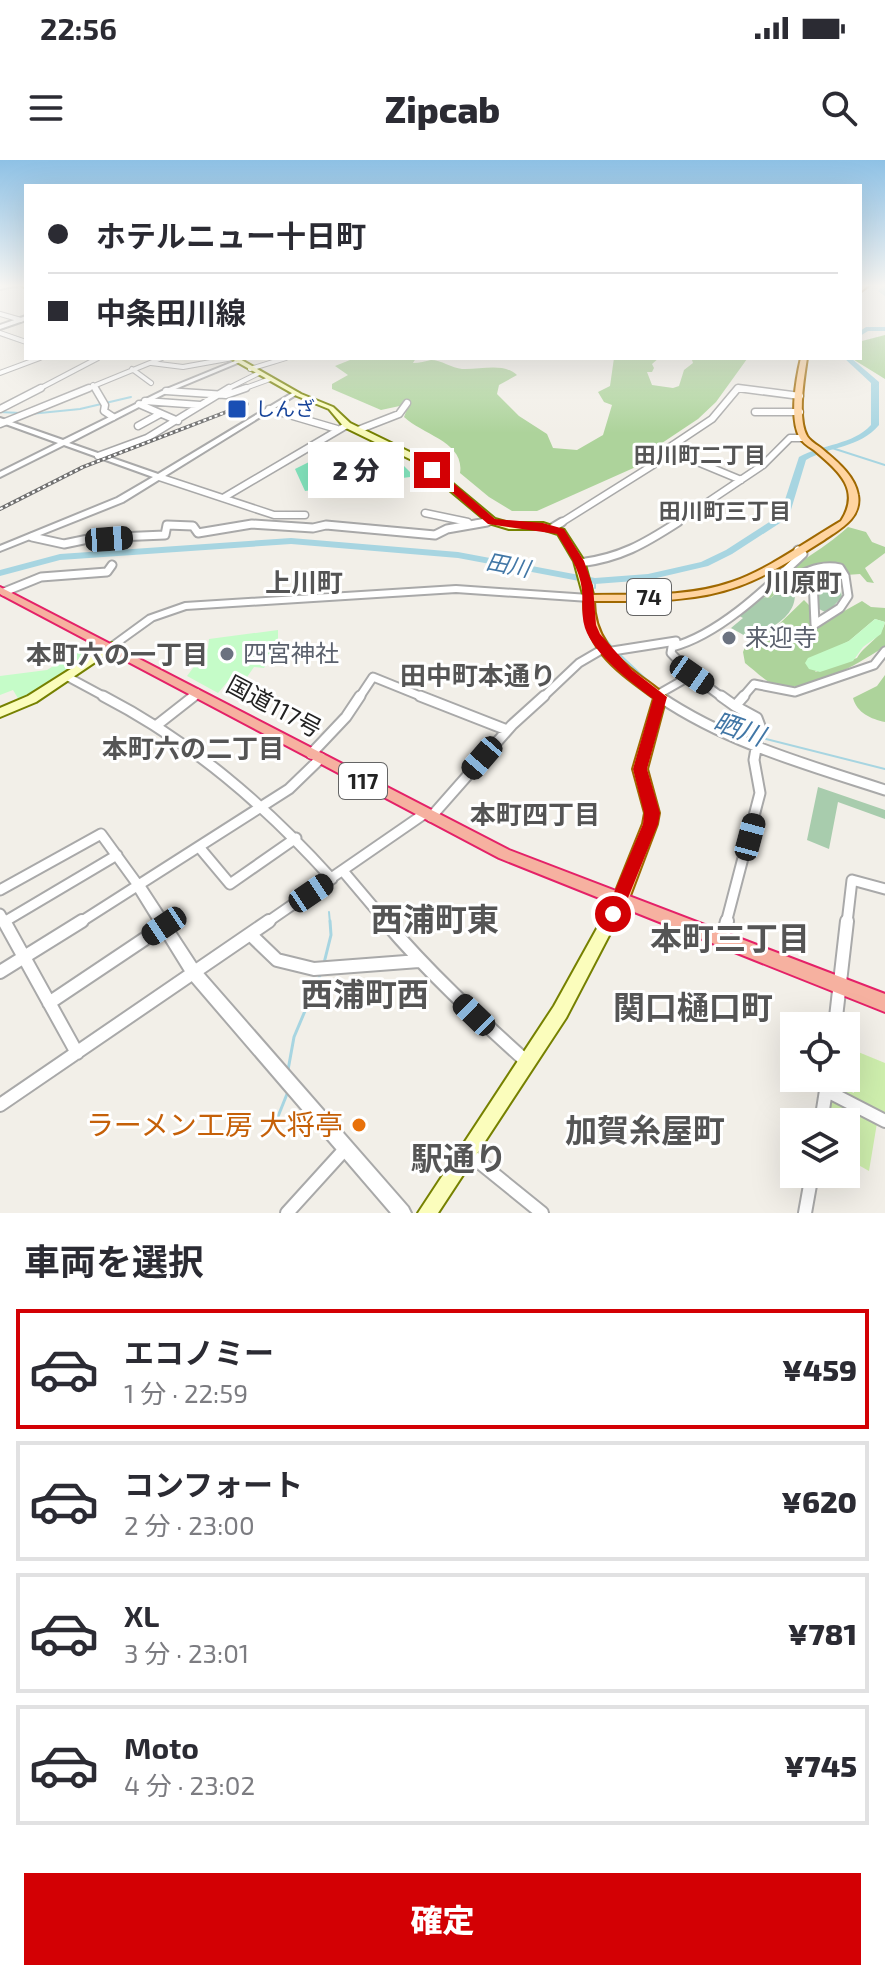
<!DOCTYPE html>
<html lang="ja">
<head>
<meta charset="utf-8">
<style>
	:root { --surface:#fff; --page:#f2f2f3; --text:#2b2b33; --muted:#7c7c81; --line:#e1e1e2; --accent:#d30004 }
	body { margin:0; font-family:"Exo 2","Noto Sans JP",sans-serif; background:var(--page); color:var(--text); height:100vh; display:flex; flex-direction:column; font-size:30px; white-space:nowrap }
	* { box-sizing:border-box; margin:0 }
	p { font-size:26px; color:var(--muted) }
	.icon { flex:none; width:44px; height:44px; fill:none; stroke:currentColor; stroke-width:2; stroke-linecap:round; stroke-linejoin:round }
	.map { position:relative; height:1053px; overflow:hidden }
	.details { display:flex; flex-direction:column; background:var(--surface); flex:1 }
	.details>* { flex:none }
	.top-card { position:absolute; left:24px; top:24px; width:838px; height:176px; border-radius:0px; box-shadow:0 8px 32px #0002; display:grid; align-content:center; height:176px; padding:0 24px; background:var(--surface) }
	.buttons { position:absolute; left:780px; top:852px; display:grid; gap:16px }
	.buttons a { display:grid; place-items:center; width:80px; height:80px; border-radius:0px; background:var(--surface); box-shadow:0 8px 32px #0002; font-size:40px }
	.end { position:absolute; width:36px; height:36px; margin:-18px; border:10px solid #d30004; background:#fff; box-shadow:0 0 0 4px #fff }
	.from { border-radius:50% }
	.bubble { position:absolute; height:56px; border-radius:0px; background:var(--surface); box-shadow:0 8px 32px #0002; font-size:26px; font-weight:800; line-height:56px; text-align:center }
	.car { position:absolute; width:24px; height:48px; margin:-24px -12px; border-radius:10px; box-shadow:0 0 6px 2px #0007; background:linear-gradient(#222 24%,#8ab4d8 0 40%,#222 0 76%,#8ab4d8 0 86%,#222 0) }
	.top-card b { display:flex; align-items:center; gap:28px; height:76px; font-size:30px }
	.top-card b+b { border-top:2px solid var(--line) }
	.top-card i { width:20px; height:20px; background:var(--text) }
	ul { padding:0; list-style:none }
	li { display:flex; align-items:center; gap:24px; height:120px; margin:0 16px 12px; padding:0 8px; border:4px solid var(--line); border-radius:0px }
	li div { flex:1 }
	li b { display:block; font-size:30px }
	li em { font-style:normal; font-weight:800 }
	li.selected { border-color:var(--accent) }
	li>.icon { width:72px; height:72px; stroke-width:1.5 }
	h2 { padding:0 24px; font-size:36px; line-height:96px }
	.cta { display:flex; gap:16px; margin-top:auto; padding:16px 24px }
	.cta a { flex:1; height:92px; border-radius:0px; background:var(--accent); color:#fff; font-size:32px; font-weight:800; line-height:92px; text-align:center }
	.status { display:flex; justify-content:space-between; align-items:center; height:56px; padding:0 40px; background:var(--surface); direction:ltr }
	.status svg { height:22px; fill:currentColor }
	header { display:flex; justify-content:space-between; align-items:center; height:104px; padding:0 24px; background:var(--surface); font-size:36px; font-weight:800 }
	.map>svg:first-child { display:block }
	.grass { fill:#ceeead }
	.forest { fill:#add39b }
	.cemetery { fill:#a8ccad }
	.park { fill:#c5fcc8 }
	.pitch { fill:#83e4bd }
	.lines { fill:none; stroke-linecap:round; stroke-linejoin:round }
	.stream-far1 { stroke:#a7d5e1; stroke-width:2 }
	.stream { stroke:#a7d5e1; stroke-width:3 }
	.river { fill:#a7d5e1; fill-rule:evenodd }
	.minor-far4-casing { stroke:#a9a9a9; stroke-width:6 }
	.minor-far3-casing { stroke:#a9a9a9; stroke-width:9 }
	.minor-far2-casing { stroke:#a9a9a9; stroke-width:11 }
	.minor-far1-casing { stroke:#a9a9a9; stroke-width:13 }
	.minor-casing { stroke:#a9a9a9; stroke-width:16 }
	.tertiary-casing { stroke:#a9a9a9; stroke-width:4 }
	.secondary-casing { stroke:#768100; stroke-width:4 }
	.primary-casing { stroke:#9f6800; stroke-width:4 }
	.trunk-casing { stroke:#e42168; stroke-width:4 }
	.minor-far4 { stroke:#fff; stroke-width:4 }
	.minor-far3 { stroke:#fff; stroke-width:6 }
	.minor-far2 { stroke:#fff; stroke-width:7 }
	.minor-far1 { stroke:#fff; stroke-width:9 }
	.minor { stroke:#fff; stroke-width:12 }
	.tertiary { fill:#fff; fill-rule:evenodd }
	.secondary { fill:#fbfdbc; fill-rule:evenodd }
	.primary { fill:#ffd4a0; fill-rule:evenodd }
	.trunk { fill:#f6b1a0; fill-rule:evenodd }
	.rail-casing { stroke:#707070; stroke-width:4 }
	.rail { stroke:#fff; stroke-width:2; stroke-dasharray:3; stroke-linecap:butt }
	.route { fill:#d30004 }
	.transit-dot { fill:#1a4fb4; stroke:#fff; stroke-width:3 }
	.worship-dot { fill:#6b7280; stroke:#fff; stroke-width:3 }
	.food-dot { fill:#e8710a; stroke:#fff; stroke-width:3 }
	.labels { text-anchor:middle; stroke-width:6; stroke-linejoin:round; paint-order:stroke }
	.far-transit-label { font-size:20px; fill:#164399; stroke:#fff; text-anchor:start }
	.far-neighbourhood-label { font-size:22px; font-weight:bold; fill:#555; stroke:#fff }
	.far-water-label { font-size:22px; font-style:italic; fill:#4277a6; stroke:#fff }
	.shield { fill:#fff; stroke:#646464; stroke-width:2 }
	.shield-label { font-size:22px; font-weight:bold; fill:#222 }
	.worship-label { font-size:24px; fill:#5b616d; stroke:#fff; text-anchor:start }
	.street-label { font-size:24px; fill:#222; stroke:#fff }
	.neighbourhood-label { font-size:26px; font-weight:bold; fill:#555; stroke:#fff }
	.water-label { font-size:26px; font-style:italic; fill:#4277a6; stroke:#fff }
	.near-food-label { font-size:28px; fill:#c56008; stroke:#fff; text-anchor:end }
	.near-neighbourhood-label { font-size:32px; font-weight:bold; fill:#555; stroke:#fff }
</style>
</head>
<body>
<div class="status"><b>22:56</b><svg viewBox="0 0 49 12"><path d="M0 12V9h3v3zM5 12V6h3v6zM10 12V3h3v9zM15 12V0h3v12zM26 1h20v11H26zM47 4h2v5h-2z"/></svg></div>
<header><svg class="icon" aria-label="menu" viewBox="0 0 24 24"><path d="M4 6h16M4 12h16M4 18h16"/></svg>Zipcab<svg class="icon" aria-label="search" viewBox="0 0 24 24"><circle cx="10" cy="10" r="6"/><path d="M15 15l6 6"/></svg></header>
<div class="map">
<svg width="885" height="1053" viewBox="0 0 885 1053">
	<rect width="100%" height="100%" fill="#f2efe8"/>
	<path class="grass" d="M846 887 885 903V955L834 930 836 918V926L854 933V922L845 918Z
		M833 938 877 963 869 1011 846 998V962H827Z"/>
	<path class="forest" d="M885 175V219L851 198H860L862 181Z
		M355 198H416L413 203C420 203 425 201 431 200 441 200 452 208 462 209 480 210 503 202 517 215L499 225 497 234 519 256 547 274 553 288 577 290 603 275 612 245 604 242 598 232 610 226 614 198H659L652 204 654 208 652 212H647L652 225 673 228 679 226 684 210 693 203 692 200 681 198 747 199 716 242 698 259 653 289 638 306 537 351H512L489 337 460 313C465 282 423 275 404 257L409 244 381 250 332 229V224L348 215 335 206Z
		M848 367 866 372 872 382 885 387V393L865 408 874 423 867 422 860 414 846 415 839 403C811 399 789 421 771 438L758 437C784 408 820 393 848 367Z
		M804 440 816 452 815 458 821 464 862 441 871 447 885 448V462L875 459 849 481 832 490 815 512 857 498C865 484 882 478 885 462V486C861 503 805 535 775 525 765 521 754 510 745 503L743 492 749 478 776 467Z
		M885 515V562C871 559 857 553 853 538L877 526Z"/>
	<path class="cemetery" d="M829 414 839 417 842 437 827 453 817 448 815 420Z
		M791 420C806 452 774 468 749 478L731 468 743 458 736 454 758 437 771 438Z
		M818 627 885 650V659L838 642 829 689 807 680Z"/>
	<path class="park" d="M875 459 885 462 881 474 863 487 853 501 820 512 809 509 805 503 808 498 849 481Z
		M278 470V484L264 508 254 507 245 520H229L218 533 187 516 208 488 209 479Z
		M91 482 93 490 88 496 19 540 13 530 0 535V516L47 510Z"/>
	<path class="pitch" d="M349 282 403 305 410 312V317L305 331 295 309Z"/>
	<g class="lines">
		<path class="stream-far1" d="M0 252 20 253
			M30 254 80 249 131 237
			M829 287 885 305
			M595 421V428
			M601 474 612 487
			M617 492 650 523
			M709 560 756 576
			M762 578 885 609
			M329 752 330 763"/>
		<path class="stream" d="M324 803 331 775 330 761
			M288 910 294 877 321 813
			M277 959 287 934"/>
		<path class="river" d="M885 125V136L878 131Z
			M885 167V171H868L860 176V171L866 167Z
			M844 198H851L879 222V265C860 288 830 286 806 300L790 353 780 363 732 394 708 406 648 420 595 424 458 398 291 384 60 400 0 416V410L60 394 291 378 458 392 595 418 648 414 701 402 726 390 774 359 781 352 799 297C822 284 853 285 871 265V223Z"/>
		<defs>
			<path id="minor-far4" d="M0 154 21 160
				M0 173 26 182
				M151 203 183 207 233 198
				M132 209 151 223
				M250 209 286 198
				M0 213 40 198
				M93 225 96 230
				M37 230 98 198
				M84 230 162 198
				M225 230 259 213
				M240 230 270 219
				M736 230H752"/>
			<path id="minor-far3" d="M95 228 105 245 104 251 113 257
				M166 231 226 235 246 228
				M145 241 200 245
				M139 244 178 261
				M0 249 41 228
				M269 249 337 269
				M755 252H800
				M0 264 89 228
				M138 266 160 254
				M358 270 399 254 407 243
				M671 291 741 320
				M98 296 147 278 229 228
				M159 317 274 355H305
				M223 338 347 265
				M425 353 468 362
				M475 364 492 361
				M559 364 669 295 670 287 712 259 738 228 800 236
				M675 364 763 305 790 278H804"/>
			<path id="minor-far2" d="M552 368 562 362
				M32 377 64 384 93 378 165 375 167 365 193 366 198 373 252 364 313 368 326 365 435 375 447 369 487 362
				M580 403C620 398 644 384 678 362
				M831 411 845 416 848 436 840 448 815 464 813 419Z
				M771 424C796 420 815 402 840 408L845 416
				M4 432 41 417 107 412 112 405
				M606 492 676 481
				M692 515 671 493 672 487C719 475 768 427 803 394L798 390
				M68 517 107 538
				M657 535 692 515 723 538
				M191 538 197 533
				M359 538 373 517 425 538
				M542 538 579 503 603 489
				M742 538 754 524 795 532 874 505 885 491"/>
			<path id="minor-far1" d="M103 536C192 582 265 645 332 719
				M420 536 507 570
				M721 536 735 546
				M660 537C728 583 808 605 885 630
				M157 565 194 536
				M311 594 346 557 360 536
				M431 657 512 565 544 536
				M199 687 230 724 296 678
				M343 711 387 763
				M0 730 101 674 138 725
				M0 754 5 763
				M4 762 117 695
				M79 763 289 629 321 598
				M266 763 424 654
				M726 763 760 633 754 600 760 566 757 558 735 546 744 536
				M847 763 852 720 885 729"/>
			<path id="minor" d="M4 761 77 893
				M385 761C428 812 477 857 527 902
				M250 774 277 800 314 809 419 801
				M722 780 727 761
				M0 812 82 761
				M49 843 164 766
				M835 866 847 761
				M827 931 885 961
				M0 945 269 761
				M821 962 828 918
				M468 993 542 1053
				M287 1053 346 988
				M805 1053 812 1014"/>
			<path id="tertiary" d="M7 125H19L0 129V127Z
				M26 156V160L0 169V165Z
				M235 201 240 202 168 232 69 283 158 314 294 232 299 233 123 342 0 391V386L117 338 153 317 64 285 0 317V312L58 283 0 262V258L63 280 164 230Z
				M456 426 589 435 593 438 589 441 456 432 186 449 154 460 115 488 112 489 107 486 148 456 185 443Z
				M138 719 142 721 199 808 408 1047 411 1053H391L189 818 134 729 132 725 134 721Z"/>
			<path id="secondary" d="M21 125H26V128Z
				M230 198H238L301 234 333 247 350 263 422 298 495 359 509 363H543L564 370 584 401 594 438 589 441 584 438 574 401 558 374 542 369H509L489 363 416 302 344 267 329 249 297 236Z
				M112 483 117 486 116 488 36 542 0 557V548L28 536Z
				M620 735 625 736 627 741 566 858 438 1053H418L554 846 615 736Z"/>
			<path id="primary" d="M862 125H869L860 132V127Z
				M801 198H807C804 218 797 258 807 276 810 281 817 285 821 288 835 300 855 315 858 335 862 358 840 369 824 380 797 397 769 415 739 426 692 443 643 441 594 441 594 475 614 497 640 516 649 523 659 529 666 537L647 609 659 653 657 664 628 741 625 746 620 748 615 746 612 741 643 664 645 653 633 609 654 538C617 511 582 488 584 438L589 435C636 434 686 438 732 422 771 408 805 382 841 361 862 329 837 310 814 290 809 287 803 283 800 278 789 259 796 219 801 198Z"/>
			<path id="trunk" d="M0 427 509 690 885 834V852L499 698 0 434Z"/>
		</defs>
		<use href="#minor-far4" class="minor-far4-casing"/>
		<use href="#minor-far3" class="minor-far3-casing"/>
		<use href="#minor-far2" class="minor-far2-casing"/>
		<use href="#minor-far1" class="minor-far1-casing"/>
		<use href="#minor" class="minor-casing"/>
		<use href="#tertiary" class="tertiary-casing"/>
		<use href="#secondary" class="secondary-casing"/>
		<use href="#primary" class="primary-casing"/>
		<use href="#trunk" class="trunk-casing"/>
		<use href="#minor-far4" class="minor-far4"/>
		<use href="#minor-far3" class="minor-far3"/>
		<use href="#minor-far2" class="minor-far2"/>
		<use href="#minor-far1" class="minor-far1"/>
		<use href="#minor" class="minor"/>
		<use href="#tertiary" class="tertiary"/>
		<use href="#secondary" class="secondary"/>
		<use href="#primary" class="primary"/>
		<use href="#trunk" class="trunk"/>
		<defs>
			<path id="rail" d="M0 349 83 307 247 244"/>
		</defs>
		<use href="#rail" class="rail-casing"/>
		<use href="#rail" class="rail"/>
	</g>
	<linearGradient id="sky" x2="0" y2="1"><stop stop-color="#8ec1e5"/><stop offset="0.46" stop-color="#f9f8f5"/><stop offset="1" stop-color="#f9f8f5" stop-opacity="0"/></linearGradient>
	<rect width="885" height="273" fill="url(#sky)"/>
	<path class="route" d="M429 308H436L495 359 543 363 564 369 584 401 593 426 596 465 600 474 632 510 667 537 647 609 660 653 658 664 619 760 613 762 605 754 643 664 644 653 633 609 653 539C631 522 594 495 585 468 581 456 583 442 582 430 580 409 567 391 557 374L488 364 429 312Z"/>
	<rect class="transit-dot" x="227" y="239" width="20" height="20" rx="4"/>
	<g class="worship-dot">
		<circle cx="729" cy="478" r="8"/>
		<circle cx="227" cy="494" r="8"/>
	</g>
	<circle class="food-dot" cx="359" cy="965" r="8"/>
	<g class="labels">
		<g class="far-transit-label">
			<text x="255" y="256">しんざ</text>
		</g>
		<g class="far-neighbourhood-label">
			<text x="700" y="303">田川町二丁目</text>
			<text x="725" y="359">田川町三丁目</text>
		</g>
		<g class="far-water-label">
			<text transform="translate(508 405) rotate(11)" y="8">田川</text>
		</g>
		<g class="shield">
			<rect x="627" y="419" width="44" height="36" rx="6"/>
			<rect x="339" y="603" width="48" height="36" rx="6"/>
		</g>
		<g class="shield-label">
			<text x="649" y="445">74</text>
			<text x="363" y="629">117</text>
		</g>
		<g class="worship-label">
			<text x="745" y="486">来迎寺</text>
			<text x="243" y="502">四宮神社</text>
		</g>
		<g class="street-label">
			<text transform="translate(274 547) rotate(28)" y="8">国道117号</text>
		</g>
		<g class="neighbourhood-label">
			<text x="304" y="432">上川町</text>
			<text x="803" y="432">川原町</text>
			<text x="117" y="504">本町六の一丁目</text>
			<text x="478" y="525">田中町本通り</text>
			<text x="193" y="598">本町六の二丁目</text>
			<text x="535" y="664">本町四丁目</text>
		</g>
		<g class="water-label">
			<text transform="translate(739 569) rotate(19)" y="9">晒川</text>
		</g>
		<g class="near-food-label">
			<text x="343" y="975">ラーメン工房 大将亭</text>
		</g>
		<g class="near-neighbourhood-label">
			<text x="435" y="771">西浦町東</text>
			<text x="730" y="790">本町三丁目</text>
			<text x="365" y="846">西浦町西</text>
			<text x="693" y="859">関口樋口町</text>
			<text x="645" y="982">加賀糸屋町</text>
			<text x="459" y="1010">駅通り</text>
		</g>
	</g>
</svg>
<div class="buttons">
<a><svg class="icon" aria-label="locate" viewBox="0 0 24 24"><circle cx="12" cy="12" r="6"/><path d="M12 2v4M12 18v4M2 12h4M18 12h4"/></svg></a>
<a><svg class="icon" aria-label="layers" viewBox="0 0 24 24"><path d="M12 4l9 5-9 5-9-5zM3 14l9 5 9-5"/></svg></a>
</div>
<i class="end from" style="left:613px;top:754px"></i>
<i class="end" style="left:432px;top:310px"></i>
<div class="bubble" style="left:308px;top:282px;width:96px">2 分</div>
<i class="car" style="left:109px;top:379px;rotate:86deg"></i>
<i class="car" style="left:692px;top:515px;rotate:125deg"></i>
<i class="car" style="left:482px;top:598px;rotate:221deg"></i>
<i class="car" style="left:750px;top:677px;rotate:15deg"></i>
<i class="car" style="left:311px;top:733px;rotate:56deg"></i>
<i class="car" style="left:164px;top:766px;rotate:236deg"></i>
<i class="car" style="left:474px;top:855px;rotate:314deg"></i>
<div class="top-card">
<b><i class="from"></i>ホテルニュー十日町</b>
<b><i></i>中条田川線</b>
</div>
</div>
<section class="details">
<h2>車両を選択</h2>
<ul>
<li class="selected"><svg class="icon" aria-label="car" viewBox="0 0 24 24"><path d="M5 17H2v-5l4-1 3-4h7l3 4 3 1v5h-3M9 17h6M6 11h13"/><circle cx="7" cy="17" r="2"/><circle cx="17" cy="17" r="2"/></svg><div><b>エコノミー</b><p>1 分 · 22:59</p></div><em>¥459</em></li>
<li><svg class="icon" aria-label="car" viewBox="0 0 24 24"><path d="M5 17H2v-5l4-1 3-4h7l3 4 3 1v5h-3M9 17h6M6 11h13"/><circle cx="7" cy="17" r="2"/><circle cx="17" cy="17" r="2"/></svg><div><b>コンフォート</b><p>2 分 · 23:00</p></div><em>¥620</em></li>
<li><svg class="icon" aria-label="car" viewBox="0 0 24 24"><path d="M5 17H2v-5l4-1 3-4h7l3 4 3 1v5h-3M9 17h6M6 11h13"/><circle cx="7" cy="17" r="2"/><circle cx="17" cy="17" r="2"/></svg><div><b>XL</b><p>3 分 · 23:01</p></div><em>¥781</em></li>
<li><svg class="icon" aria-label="car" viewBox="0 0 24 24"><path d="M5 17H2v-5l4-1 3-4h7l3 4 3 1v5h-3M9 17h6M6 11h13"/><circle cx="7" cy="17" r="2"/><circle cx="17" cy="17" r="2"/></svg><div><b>Moto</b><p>4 分 · 23:02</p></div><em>¥745</em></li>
</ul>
<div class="cta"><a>確定</a></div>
</section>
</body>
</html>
